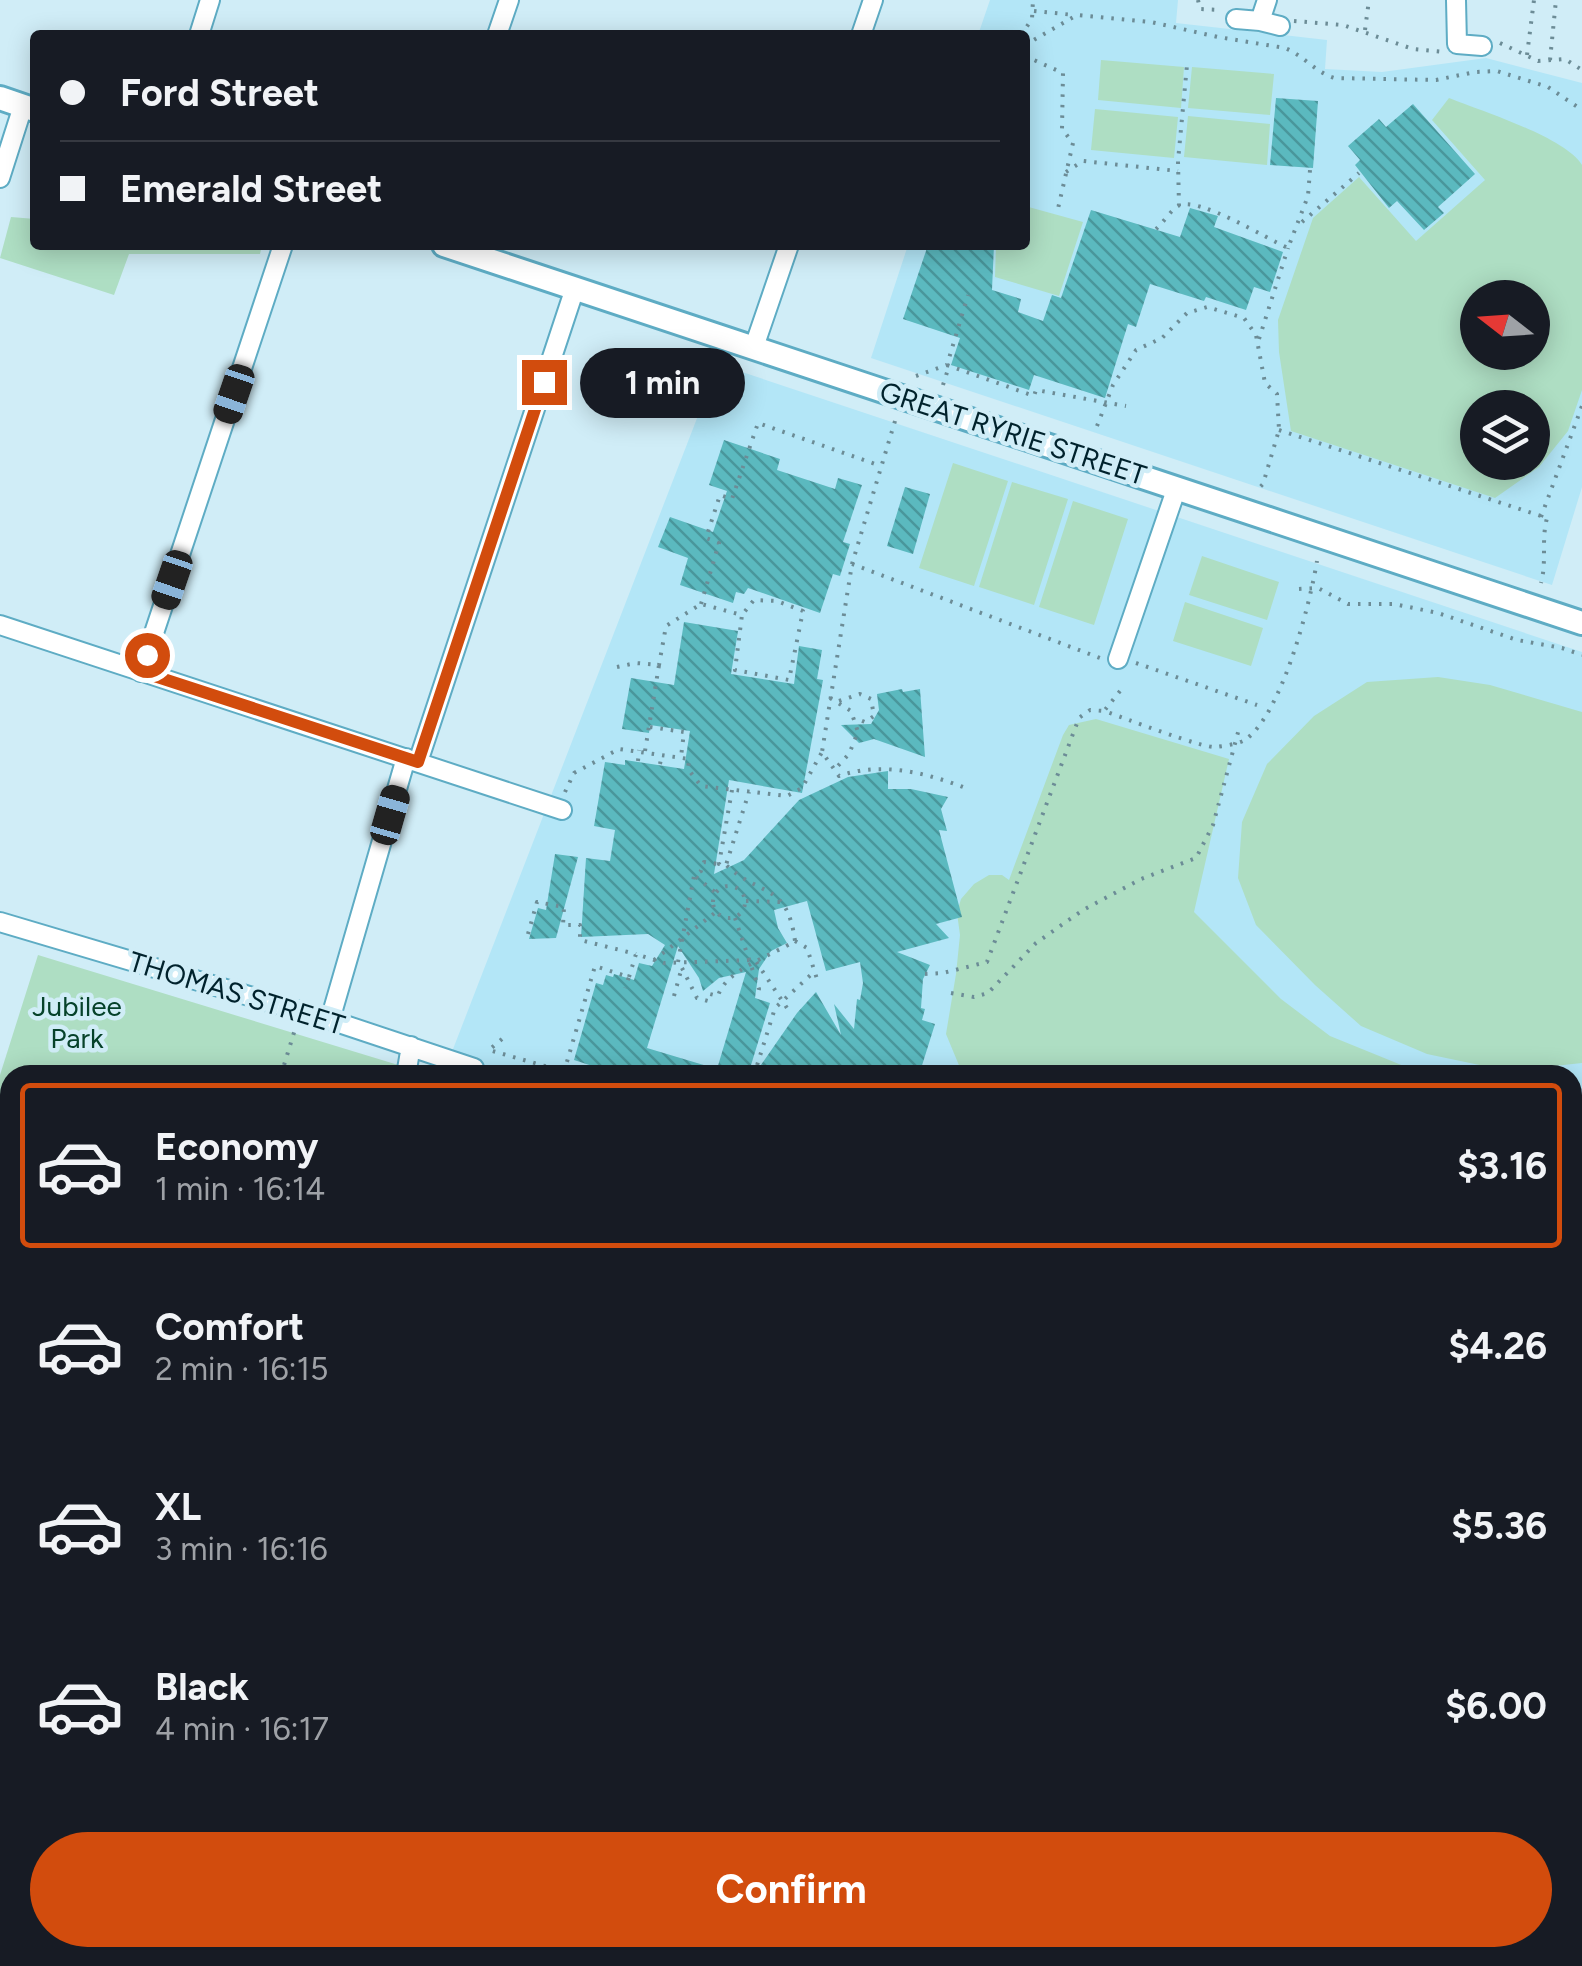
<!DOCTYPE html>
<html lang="en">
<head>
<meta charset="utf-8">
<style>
	:root { --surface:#171b24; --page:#242831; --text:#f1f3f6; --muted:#9ea1a6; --line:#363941; --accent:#d24c0d }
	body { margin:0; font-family:Figtree,sans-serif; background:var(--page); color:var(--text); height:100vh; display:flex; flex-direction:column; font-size:38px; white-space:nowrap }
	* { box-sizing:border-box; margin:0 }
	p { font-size:32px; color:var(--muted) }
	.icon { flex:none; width:55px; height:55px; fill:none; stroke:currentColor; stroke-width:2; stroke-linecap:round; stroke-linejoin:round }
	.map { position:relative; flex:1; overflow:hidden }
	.details { position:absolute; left:0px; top:1065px; width:1582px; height:902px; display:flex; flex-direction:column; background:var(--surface); border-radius:30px 30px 0 0; box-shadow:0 5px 25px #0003 }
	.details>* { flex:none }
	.top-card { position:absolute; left:30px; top:30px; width:1000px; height:220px; border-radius:10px; box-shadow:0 5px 25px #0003; display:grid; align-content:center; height:220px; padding:0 30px; background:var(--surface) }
	.needle { width:65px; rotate:287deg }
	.fabs { position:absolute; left:1460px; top:280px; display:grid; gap:20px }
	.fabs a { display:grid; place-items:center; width:90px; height:90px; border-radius:50%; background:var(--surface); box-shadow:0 5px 25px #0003; font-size:50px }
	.end { position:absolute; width:45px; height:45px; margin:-22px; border:12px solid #d24c0d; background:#fff; box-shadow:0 0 0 5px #fff }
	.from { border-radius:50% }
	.bubble { position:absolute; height:70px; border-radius:35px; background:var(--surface); box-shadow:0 5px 25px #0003; font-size:32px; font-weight:700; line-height:70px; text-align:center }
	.car { position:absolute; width:30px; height:60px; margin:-30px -15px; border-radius:12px; box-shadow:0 0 8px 2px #0007; background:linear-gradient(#222 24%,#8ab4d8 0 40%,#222 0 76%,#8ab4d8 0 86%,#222 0) }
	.top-card b { display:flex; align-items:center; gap:35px; height:95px; font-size:38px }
	.top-card b+b { border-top:2px solid var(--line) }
	.top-card i { width:25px; height:25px; background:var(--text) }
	ul { padding:18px 0 0; list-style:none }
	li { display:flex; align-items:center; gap:30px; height:165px; margin:0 20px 15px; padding:0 10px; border:5px solid transparent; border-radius:10px }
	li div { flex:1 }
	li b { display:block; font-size:38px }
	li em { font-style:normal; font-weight:700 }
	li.selected { border-color:var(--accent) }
	li>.icon { width:90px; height:90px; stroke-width:1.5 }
	.cta { display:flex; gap:20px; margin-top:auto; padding:20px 30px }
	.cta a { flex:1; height:115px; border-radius:60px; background:var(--accent); color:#fff; font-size:40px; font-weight:700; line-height:115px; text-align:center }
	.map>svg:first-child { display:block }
	.built { fill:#b3e6f7; fill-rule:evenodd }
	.park { fill:#aedec3; fill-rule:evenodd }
	.building { fill:url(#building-back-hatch); fill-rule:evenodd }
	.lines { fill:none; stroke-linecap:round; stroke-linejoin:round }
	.minor-casing { stroke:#5eacc4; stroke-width:22 }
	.major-casing { stroke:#5eacc4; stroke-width:28 }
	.path { stroke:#6c8c96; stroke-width:4; stroke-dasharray:2.5 8; stroke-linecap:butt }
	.minor { stroke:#fff; stroke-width:18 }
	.major { stroke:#fff; stroke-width:22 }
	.route { stroke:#d24c0d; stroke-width:12 }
	.labels { text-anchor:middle; stroke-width:9; stroke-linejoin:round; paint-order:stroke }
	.street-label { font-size:28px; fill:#00222c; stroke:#d0edf7 }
	.park-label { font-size:28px; fill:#06422a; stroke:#d0edf7 }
</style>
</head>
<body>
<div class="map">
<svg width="1582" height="1966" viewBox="0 0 1582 1966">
	<defs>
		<pattern id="building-back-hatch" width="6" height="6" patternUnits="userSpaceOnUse" patternTransform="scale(2.5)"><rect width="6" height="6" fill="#5bb9bf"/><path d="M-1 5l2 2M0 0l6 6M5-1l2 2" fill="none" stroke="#49969b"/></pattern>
	</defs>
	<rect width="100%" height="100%" fill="#d0edf7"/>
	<path class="built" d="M990 0H1178L1176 23 1327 40 1325 69 1382 72 1486 58 1582 83V487L1552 585 871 358 908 245H1025V35H978ZM1478 298H1532V352H1478ZM1478 408H1532V462H1478Z
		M718 364 1582 652V1426L1572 1424V1075H443Z"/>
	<path class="park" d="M1101 60 1184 67 1181 108 1098 100Z
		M1192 67 1274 74 1270 115 1188 108Z
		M1449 98C1481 111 1565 137 1582 165V390L1568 431 1539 467 1495 498 1291 431 1279 352 1278 320 1313 218 1359 177 1416 241 1485 180 1432 120ZM1478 298H1532V352H1478ZM1478 408H1532V462H1478Z
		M1095 109 1178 117 1174 158 1091 150Z
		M1188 116 1270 124 1267 165 1184 157Z
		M1025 206 1083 222 1059 296 995 277 996 245H1025Z
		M11 217 35 219V245H262L260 254H129L114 295 0 258Z
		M953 463 1008 481 974 586 919 568Z
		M1012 482 1068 499 1034 605 979 587Z
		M1073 501 1128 519 1094 625 1039 607Z
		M1202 556 1279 582 1267 620 1189 595Z
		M1185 602 1263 628 1251 666 1173 641Z
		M1438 677 1490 685 1582 712V1063L1508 1071 1427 1054 1361 1026 1315 985 1256 925 1238 878 1242 822 1267 764 1314 716 1367 682Z
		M1096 719 1229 759 1194 912 1281 999 1330 1036 1426 1075H963L946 1034 956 974 960 935 957 913 961 899 974 884 989 875H1002L1009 880 1063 735 1069 725Z
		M38 955 431 1075H10V1284L0 1281V1075Z
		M1573 1119 1582 1122V1330L1573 1358Z
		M1572 1424 1582 1427V1529L1573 1561Z
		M10 1508V1695L0 1692V1541Z
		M387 1958H1454L1452 1966H385Z"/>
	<path class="building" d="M1276 98 1318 101 1313 168 1270 165Z
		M1413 104 1475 174 1438 207 1444 213 1424 230 1397 201 1389 208 1355 165 1360 160 1348 146 1379 119 1386 127Z
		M1190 208 1218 216 1214 227 1283 252 1270 292 1254 287 1246 310 1206 297 1204 301 1150 284 1136 327 1128 324 1105 398 1034 375 1029 390 951 365 960 338 903 319 928 245H994L992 290 1021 299 1018 312 1043 321 1052 295 1061 298 1091 210 1180 237Z
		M724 440 780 459 777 470 835 489 838 478 862 485 843 542 850 544 840 576 833 574 820 613 748 588 744 594 736 592 733 603 680 585 688 558 658 547 670 517 713 532 727 491 709 485Z
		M905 487 930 494 913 554 887 546Z
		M684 622 738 631 731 674 794 684 799 646 822 650 817 679 823 680 802 793 729 780 714 874 744 860 799 800 848 777 888 771V789H911L948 797 941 809 947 831 939 830 962 917 936 924 949 938 897 952 930 965 923 979 921 1008 925 1009 922 1020 935 1024 919 1075H754L797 1013 816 992 841 1035 834 1004 854 1029 857 999 860 1000 863 983 860 962 826 971 807 901 774 910 778 928 787 943 771 951 759 969 755 998 770 1003 748 1075H620L574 1060 596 983 603 985 606 975 613 977 614 974 634 980 639 963 652 966 665 945 648 934 581 937 586 858 610 861 615 830 594 826 605 762 625 765V760L684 769 690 731 650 725 649 733 622 729 631 678 674 685ZM678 946 699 978 703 991 719 978 746 972 717 1069 647 1048Z
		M902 689 903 692 920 689 925 757 874 739 859 743 841 725 871 724 879 710 877 694Z
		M555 854 578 857 556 938 529 939 538 908 546 910Z"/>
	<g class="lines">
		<defs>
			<path id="minor" d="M1456 0 1457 44 1482 46
				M1236 19 1260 21 1267 0
				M1260 21 1280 26
				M199 35 210 0
				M497 35 509 0
				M861 35 873 0
				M0 178 23 106
				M754 347 789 245
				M0 625 562 810
				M1118 659 1177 487
				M141 672 283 245
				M418 762 575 288
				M0 922 330 1020 474 1068
				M330 1020 406 758
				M406 1075 411 1046
				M1572 1629 1582 1598
				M0 1718 10 1721
				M0 1904 10 1908
				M170 1958 198 1966
				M628 1958 630 1964
				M647 1958 654 1966
				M833 1958 843 1966
				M84 1966 87 1958
				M1219 1966 1222 1958
				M1248 1966 1254 1958
				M1471 1966 1474 1958"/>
			<path id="major" d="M0 98 35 110
				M444 245 1582 623"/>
		</defs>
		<use href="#minor" class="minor-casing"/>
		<use href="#major" class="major-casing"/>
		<path class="path" d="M1198 0 1200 9 1220 10
			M1034 11 1074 15
			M1294 21 1343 25 1413 49 1444 52
			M1365 30 1369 0
			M1021 35 1032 19 1033 0
			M1500 43 1538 61 1565 59 1582 70
			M1025 45 1077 15 1151 22 1218 37 1285 48C1303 55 1316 73 1335 78L1436 80 1475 72 1497 71 1548 87 1582 110
			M1527 55 1534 0
			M1025 56 1063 73 1062 129 1073 143 1057 213
			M1550 60 1556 0
			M1066 172 1083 161 1178 171
			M1179 206 1178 161 1187 65
			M1302 222 1359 173
			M1156 229C1163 223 1171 210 1178 206 1197 195 1267 239 1288 248L1308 196 1310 170
			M1259 339 1288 248
			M947 365 1034 396 1036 390 1126 406
			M916 376 947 365 968 295
			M943 385 949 366
			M895 421 852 564 822 752 839 776C881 761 928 773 968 789
			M1097 426 1113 385 1136 350 1162 338 1187 313 1207 307 1244 318 1256 335 1265 383 1277 394 1279 430 1263 484 1258 489
			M1279 430 1547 518C1541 540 1547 561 1541 583
			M1541 517 1582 406
			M852 564 1100 658
			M1299 589 1318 588 1348 604H1394L1438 613 1517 640 1562 648 1582 655
			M701 604 719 543 706 538 720 495 732 499 758 423 881 466
			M1136 663 1257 705
			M617 667 636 663 659 665 666 626 701 604 742 615 735 670 789 680 803 611 777 601 754 600 742 615
			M1120 691 1104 711C1122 717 1204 749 1216 747 1224 746 1238 744 1245 740 1282 714 1310 604 1317 561
			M830 698 851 711 858 732 849 754 834 770
			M839 701 860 694 871 699 874 716 865 722 855 718
			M650 727 684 732 681 757
			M645 751 659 665
			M638 761 639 750
			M660 764 662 754
			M732 790 719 864 726 865 749 792
			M565 792 574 773 619 749 689 759 688 769 701 786 787 796 802 788 822 752
			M696 877 716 893
			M713 902a16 16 0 1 1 32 0a16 16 0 1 1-32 0Z
			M746 901 781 902
			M735 918 759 989 757 997
			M528 934 537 902 564 907 563 925H580V940L636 954
			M795 941 807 948 818 982
			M654 960 716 912
			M678 962 694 876 701 871 704 862 719 864
			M682 968 697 998 708 1001 710 994 718 996C725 970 773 955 795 941 787 882 762 898 726 865
			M925 974 943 973 987 962 1079 718 1090 710 1104 711
			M629 977 636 954 664 963 755 960 787 1008
			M951 993 974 997 988 993 1036 943 1083 910 1141 879 1196 858 1213 825 1240 725
			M674 996 682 967
			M502 1039 489 1050 576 1075
			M564 1072 595 966 629 977 625 988
			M281 1075 296 1026
			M600 1075 601 1072 611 1075
			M754 1075 775 1008 815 971
			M0 1205 10 1209
			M1572 1443 1582 1453
			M0 1643 10 1632
			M714 1958 716 1966
			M767 1958 781 1966
			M423 1966V1958
			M1281 1966 1284 1958"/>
		<use href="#minor" class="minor"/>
		<use href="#major" class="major"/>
	</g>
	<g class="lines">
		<path class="route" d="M147 655 142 672 418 762 544 382"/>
	</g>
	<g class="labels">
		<g class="street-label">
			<text transform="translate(1013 433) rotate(18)" y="10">GREAT RYRIE STREET</text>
			<text transform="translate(237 993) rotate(17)" y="10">THOMAS STREET</text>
		</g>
		<g class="park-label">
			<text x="77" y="1016">Jubilee<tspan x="77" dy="32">Park</tspan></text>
		</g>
	</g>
</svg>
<div class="fabs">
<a><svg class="needle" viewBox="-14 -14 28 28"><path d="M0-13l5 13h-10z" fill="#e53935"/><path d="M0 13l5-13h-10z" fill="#9ea1a6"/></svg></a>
<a><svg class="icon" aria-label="layers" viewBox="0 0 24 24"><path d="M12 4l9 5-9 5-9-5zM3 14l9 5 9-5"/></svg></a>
</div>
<i class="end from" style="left:147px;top:655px"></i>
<i class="end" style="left:544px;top:382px"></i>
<div class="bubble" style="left:580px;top:348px;width:165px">1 min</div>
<i class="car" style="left:234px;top:394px;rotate:199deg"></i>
<i class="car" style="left:172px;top:580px;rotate:199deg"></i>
<i class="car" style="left:390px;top:815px;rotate:16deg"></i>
<div class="top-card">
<b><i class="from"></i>Ford Street</b>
<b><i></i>Emerald Street</b>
</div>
<section class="details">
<ul>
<li class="selected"><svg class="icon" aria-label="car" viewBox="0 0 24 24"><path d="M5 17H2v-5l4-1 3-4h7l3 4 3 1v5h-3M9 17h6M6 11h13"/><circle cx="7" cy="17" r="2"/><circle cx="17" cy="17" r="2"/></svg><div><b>Economy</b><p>1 min · 16:14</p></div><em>$3.16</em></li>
<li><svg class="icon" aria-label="car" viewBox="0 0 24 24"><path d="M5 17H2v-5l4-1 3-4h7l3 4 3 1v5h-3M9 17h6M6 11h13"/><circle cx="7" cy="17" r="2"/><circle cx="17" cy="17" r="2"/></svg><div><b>Comfort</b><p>2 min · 16:15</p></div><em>$4.26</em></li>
<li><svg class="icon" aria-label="car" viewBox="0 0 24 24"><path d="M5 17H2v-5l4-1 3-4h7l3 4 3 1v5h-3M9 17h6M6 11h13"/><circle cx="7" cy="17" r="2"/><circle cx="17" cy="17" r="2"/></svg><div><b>XL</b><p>3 min · 16:16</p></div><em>$5.36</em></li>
<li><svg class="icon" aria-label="car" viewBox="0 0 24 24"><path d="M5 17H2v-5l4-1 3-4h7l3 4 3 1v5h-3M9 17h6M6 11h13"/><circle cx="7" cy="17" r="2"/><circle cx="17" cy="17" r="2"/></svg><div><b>Black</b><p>4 min · 16:17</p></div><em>$6.00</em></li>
</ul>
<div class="cta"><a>Confirm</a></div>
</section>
</div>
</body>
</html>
